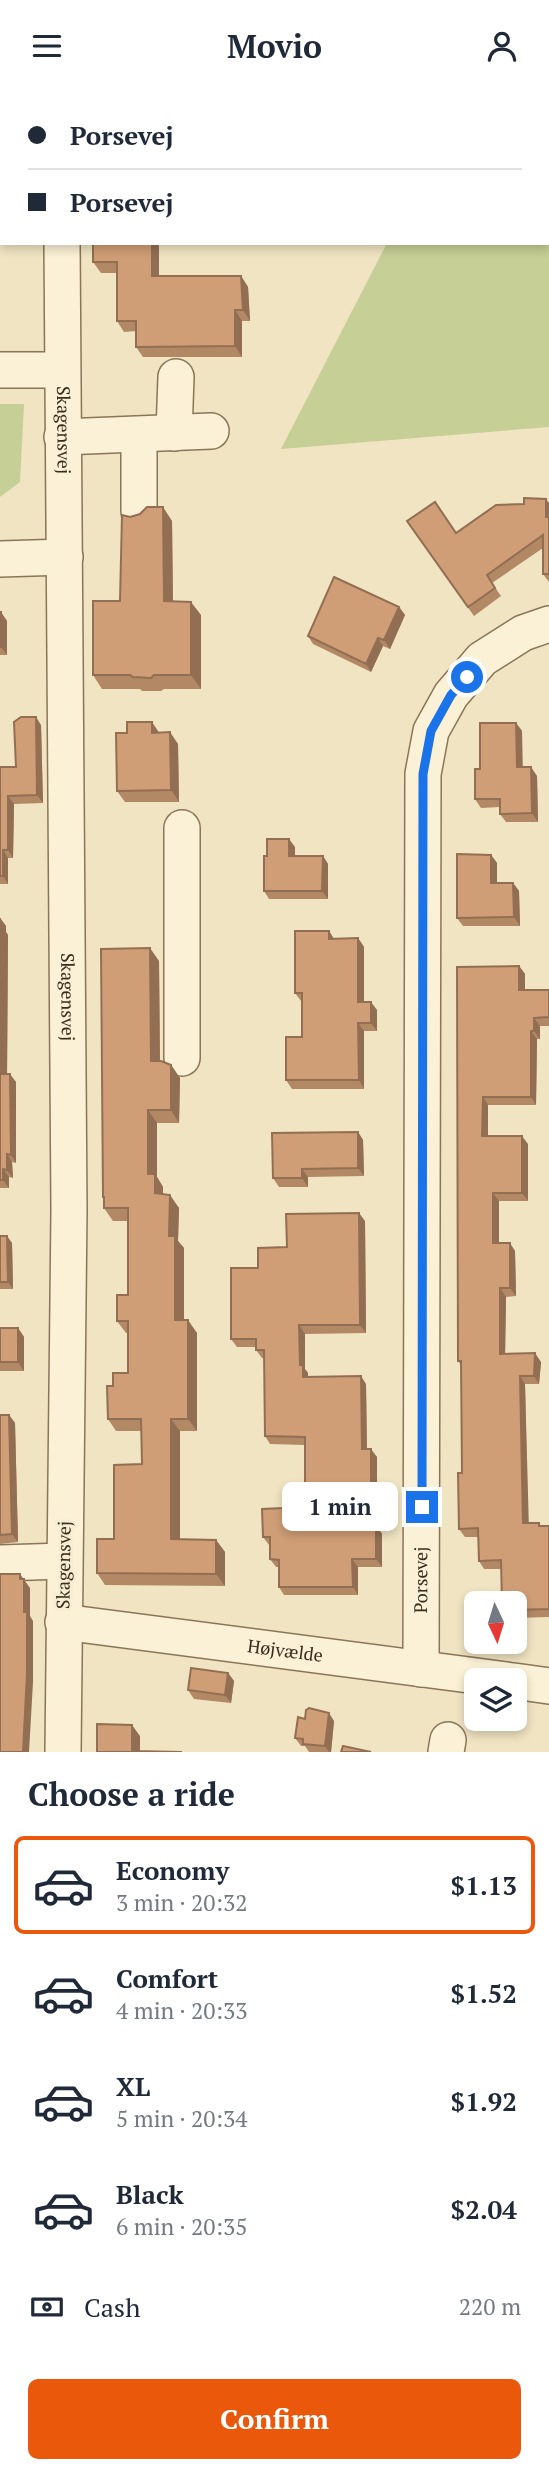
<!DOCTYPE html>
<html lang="en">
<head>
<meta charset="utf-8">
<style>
	:root { --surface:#fff; --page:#f2f2f3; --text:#1f2937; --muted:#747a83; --line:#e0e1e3; --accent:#ea580c }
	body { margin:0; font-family:"PT Serif",serif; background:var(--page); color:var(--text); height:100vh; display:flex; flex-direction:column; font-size:26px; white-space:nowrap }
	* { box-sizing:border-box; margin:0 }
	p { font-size:23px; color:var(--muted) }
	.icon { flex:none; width:38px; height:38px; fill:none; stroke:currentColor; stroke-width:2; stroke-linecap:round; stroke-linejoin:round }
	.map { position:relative; height:1661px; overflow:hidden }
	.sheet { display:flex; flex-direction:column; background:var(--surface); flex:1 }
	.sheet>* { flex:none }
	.hud { position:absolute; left:0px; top:0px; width:550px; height:154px; box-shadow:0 4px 10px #0003; display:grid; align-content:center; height:154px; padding:0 28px; background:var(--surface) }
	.needle { width:46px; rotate:176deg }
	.controls { position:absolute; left:464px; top:1500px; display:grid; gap:14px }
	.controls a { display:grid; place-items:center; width:63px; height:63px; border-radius:10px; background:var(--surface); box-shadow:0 4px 10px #0003; font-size:35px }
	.end { position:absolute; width:32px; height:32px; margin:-16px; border:9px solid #1a73e8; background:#fff; box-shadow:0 0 0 4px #fff }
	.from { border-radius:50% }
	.bubble { position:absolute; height:49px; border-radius:10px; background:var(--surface); box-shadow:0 4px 10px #0003; font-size:23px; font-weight:600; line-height:49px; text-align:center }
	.hud b { display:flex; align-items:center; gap:24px; height:66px; font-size:26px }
	.hud b+b { border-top:2px solid var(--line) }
	.hud i { width:18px; height:18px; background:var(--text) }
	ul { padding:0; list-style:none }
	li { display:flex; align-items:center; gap:21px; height:98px; margin:0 14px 10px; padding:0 14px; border:4px solid transparent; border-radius:10px }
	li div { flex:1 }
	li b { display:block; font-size:26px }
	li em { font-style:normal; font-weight:600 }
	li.selected { border-color:var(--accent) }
	li>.icon { width:63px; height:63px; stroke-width:1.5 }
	h2 { padding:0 28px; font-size:32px; line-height:84px }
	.pay { display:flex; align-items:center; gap:18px; height:77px; padding:0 28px; font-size:26px }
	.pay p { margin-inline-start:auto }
	.action { display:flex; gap:14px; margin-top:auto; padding:14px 28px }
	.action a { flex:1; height:80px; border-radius:10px; background:var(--accent); color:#fff; font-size:28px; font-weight:600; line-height:80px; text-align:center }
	header { display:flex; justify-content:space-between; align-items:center; height:91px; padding:0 28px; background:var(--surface); font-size:32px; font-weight:600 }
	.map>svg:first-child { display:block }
	.green { fill:#c6cf96 }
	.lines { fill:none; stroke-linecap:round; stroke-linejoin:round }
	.minor-casing { stroke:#8b7558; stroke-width:38 }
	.minor { stroke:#faf1d6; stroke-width:35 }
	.wall { fill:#b38865 }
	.shaded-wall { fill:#926f53 }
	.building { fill:#d09e76; stroke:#926f53; stroke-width:2 }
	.route { stroke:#1a73e8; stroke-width:9 }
	.labels { text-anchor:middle; stroke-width:6; stroke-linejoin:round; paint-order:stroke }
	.street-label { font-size:18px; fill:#3a2c1d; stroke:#f7eed2 }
</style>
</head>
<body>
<header><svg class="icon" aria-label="menu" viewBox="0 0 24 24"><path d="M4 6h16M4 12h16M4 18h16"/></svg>Movio<svg class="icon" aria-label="person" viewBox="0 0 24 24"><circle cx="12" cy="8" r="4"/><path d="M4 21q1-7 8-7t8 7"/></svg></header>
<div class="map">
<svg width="549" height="1661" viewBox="0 0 549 1661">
	<rect width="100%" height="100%" fill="#f0e4c2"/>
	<path class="green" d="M450 0H549V336L281 358 387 152H548V2H449Z
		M0 313H24L20 391 0 406Z"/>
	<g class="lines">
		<defs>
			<g id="minor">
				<path d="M63 2V0"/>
				<path d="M184 2V0"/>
				<path d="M344 2V0"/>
				<path d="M0 58H2"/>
				<path id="s1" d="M62 152 69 1119 63 1661"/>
				<path d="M0 279H62"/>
				<path d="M174 342 176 286"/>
				<path d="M62 346 211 340"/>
				<path d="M139 420V344"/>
				<path d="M0 468 65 466"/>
				<path d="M182 737V967"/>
				<path d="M0 1472 64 1470"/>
				<path id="s2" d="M63 1531 507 1589"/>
				<path id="s3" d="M421 1578 423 683 431 640 451 604 482 568 523 542 549 533"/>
				<path d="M514 1590 549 1595"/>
				<path d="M446 1661 448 1649"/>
			</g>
		</defs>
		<use href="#minor" class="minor-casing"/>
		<use href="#minor" class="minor"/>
	</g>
	<path class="wall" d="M380 0H417L416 2H384Z
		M159 155V185H241L248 196 250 230H242V266H143L136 256V240L124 241 117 230V182H101L93 171Z
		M549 412V491L543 483V457L492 492 501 505 474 525 407 430 456 442Z
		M130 426 172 430 173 510 201 524V598H164L161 600H142L140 598H102L93 584 120 510Z
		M399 516 405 524 390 558 383 555 371 581 313 553 308 545Z
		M0 521 7 530V564H0Z
		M516 632 522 640V676L537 685 538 731H506L500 723V716L481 717 475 708 480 678Z
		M41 634 43 712 14 713 13 767H8V793H0V676H16Z
		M159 642 178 653 179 711H125L117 700Z
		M295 756V765H323L328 773V808H269L264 800 267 765Z
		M491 764 497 772V792H513L519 800 520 835H463L457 827Z
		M0 827 6 835V841L8 844 7 983 16 991V1072L12 1071 13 1087 9 1086V1097H0Z
		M329 840 334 848 358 847 364 856V911L377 919V940H364V998H292L286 989 302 946V910H301L295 902Z
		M159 870 160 970 171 974 180 987 179 1032H157V1086L163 1096V1103L179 1117 178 1150 184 1157V1229L197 1242V1340H180V1448L216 1449 225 1461V1495L105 1494 97 1482 114 1448 142 1373 141 1340H116L108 1328 113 1295 128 1282V1242H126L117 1230 128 1204V1130H113L104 1117V1109L103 1106Z
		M519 875 525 883V899H549V935H540V948H537L536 1014H488V1045L528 1053V1110H499V1152L515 1160 516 1205 506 1206 505 1263 541 1271 539 1293H525L528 1432 542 1435H549V1526L514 1527V1512L502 1478H484L479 1470 478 1446H465L459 1438 462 1382 461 1274 458 1270 457 876Z
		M358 1041 363 1049 364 1085 308 1086V1096H279L273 1087Z
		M365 1130 366 1242 305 1243V1278L308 1282V1286L366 1293 367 1358 377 1366V1436L382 1443V1476H358V1504H284L279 1496V1476H276L270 1468V1454H269L263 1446 284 1417 305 1411V1354L270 1353 265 1345 264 1267H262L256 1259V1256H237L231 1248 258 1177 287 1156Z
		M0 1145 12 1152 13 1198H0Z
		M0 1237H18L24 1246V1280H0Z
		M0 1324H9L15 1332 18 1451 0 1453Z
		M228 1582 234 1590 231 1612 194 1608 188 1599Z
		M334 1630 331 1661H309L305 1655H301L295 1647Z"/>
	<path class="shaded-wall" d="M152 152H157L159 155V196L152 185Z
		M241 185 248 196 250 230 243 219Z
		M235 219 242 230V266L235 255Z
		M546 408 549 412V430L546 426Z
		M163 416 172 430 173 524 164 510Z
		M191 511 201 524V598L191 584Z
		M399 516 405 524 390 558 384 549Z
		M1 521 7 530V564L1 556Z
		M378 547 383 555 371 581 366 573Z
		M36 626 41 634 43 712 37 704Z
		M152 631 160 643 152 642Z
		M516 632 522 640 523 685 517 676Z
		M170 641 178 653 179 711 171 699Z
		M531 676 537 685 538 731 532 722Z
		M8 705 14 713 13 767 8 759Z
		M289 748 295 756V773L289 765Z
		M3 759 8 767V793L3 785Z
		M491 764 497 772V800L491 792Z
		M323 765 328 773V808L322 800Z
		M513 792 519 800 520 835 514 826Z
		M0 827 6 835V841L8 844 7 991 2 983Z
		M329 840 334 848H329Z
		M358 847 364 856V919L358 911Z
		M150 857 159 870 160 982 151 970Z
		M519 875 525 883V907L519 899Z
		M371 911 377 919V940L371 932Z
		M534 927 540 935V948L534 940Z
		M358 932 364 940V998L359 989Z
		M531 940 537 948 536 1014 531 1006Z
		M171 974 180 987 179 1032 171 1019Z
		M10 983 16 991V1072L11 1064Z
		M483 1006 488 1014V1053L482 1045Z
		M148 1019 157 1032V1086L163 1096V1115L155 1102 148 1083Z
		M358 1041 363 1049 364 1085 358 1077Z
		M522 1045 528 1053V1110L522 1102Z
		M7 1063 12 1071 13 1087 7 1079Z
		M3 1078 9 1086V1097L3 1089Z
		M302 1078 308 1086V1096L302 1087Z
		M493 1102 499 1110V1160L493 1152Z
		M170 1104 179 1117 178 1150 184 1157V1242L175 1229 169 1145Z
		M359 1122 365 1130 366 1242 360 1234Z
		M7 1145 12 1152 13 1198 8 1191Z
		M510 1152 515 1160 516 1205 510 1197Z
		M500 1197 506 1206 505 1271 500 1263Z
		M188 1229 197 1242V1340L188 1328Z
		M299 1234 305 1243V1278L308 1282V1294L303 1286 300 1274Z
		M18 1237 24 1246V1280L18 1271Z
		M535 1262 541 1271 539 1293 534 1285Z
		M361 1285 366 1293 367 1366 362 1358Z
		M520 1285 525 1293 529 1440 523 1432Z
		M9 1324 15 1332 18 1451 12 1443Z
		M171 1328 180 1340V1461L171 1448Z
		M371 1358 377 1366V1436L382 1443V1476L376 1468 371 1435Z
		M216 1449 225 1461V1495L216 1483Z
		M352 1468 358 1476V1504L353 1496Z
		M20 1483 30 1497V1525L33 1530V1591L29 1661H23L24 1521Z
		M228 1582 234 1590 231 1612 225 1604Z
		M329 1622 334 1630 331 1661H329L325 1655Z
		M132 1634 140 1645V1661H133Z"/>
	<path class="building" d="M210 0H232V2H210Z
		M394 0H408L407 2H398Z
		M93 152H152V185H241L243 219H235V255L136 256V230H117V171H93Z
		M524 407 546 408V426H549V483H543V444L487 484 495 497 468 516 407 430 435 411 456 442 496 414 524 413Z
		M147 416H163L164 510 191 511V584H154L151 587 133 586 130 584H93V510H120L122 424 130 426 140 423Z
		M334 486 399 516 384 549 378 547 366 573 308 545Z
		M0 521H1V556H0Z
		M21 626H36L37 704 8 705V759H3V785H0V676H16L14 631Z
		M127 631H152V642L170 641 171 699 117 700 116 642H127Z
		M480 632H516L517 676H531L532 722 500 723V708H475V678H480Z
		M267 748H289V765H323L322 800H264V765H267Z
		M457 763 491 764V792H513L514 826 457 827Z
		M0 827V836H2V983H10L11 1064 7 1063V1079L3 1078V1089H0Z
		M295 840H329V848L358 847V911H371V932H358L359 989H286V946H302V902H295Z
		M150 857 151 970H161L171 974V1019H148V1083H155V1102L170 1104 169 1145H175V1229H188V1328H171V1448L216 1449V1483L97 1482V1448H114V1374L142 1373 141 1328H108L107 1295H113V1282H128V1230H117V1204H128V1117H104V1106H103L101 858Z
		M519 875V899H549V926L534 927V940H531V1006H483L482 1045H522V1102H493V1152H510V1197H500V1263L535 1262 534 1285H520L523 1432H539V1435H549V1518L514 1519V1512H502L501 1469 479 1470 478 1437 459 1438 458 1382H462L461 1270H458L457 876Z
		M358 1041V1077L302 1078V1087H273L272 1042Z
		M359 1122 360 1234H299L300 1274H303V1286L361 1285 362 1358H371V1435H376V1468H352L353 1496H279V1469L270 1468V1446H263L262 1418 284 1417 285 1411H305V1346L265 1345 264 1259H256V1248H231V1177H258V1157L287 1156 286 1123Z
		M0 1145H7L8 1191H0Z
		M0 1237H18V1271H0Z
		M0 1324H9L12 1443 0 1444Z
		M0 1483H20V1488H24V1521H27V1582L23 1661H0Z
		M191 1577 228 1582 225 1604 188 1599Z
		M309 1617 329 1622 325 1655 303 1653V1648L295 1647 298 1626 305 1628 306 1619Z
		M97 1633 132 1634V1660L182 1661H97Z
		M343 1655 371 1661H341Z"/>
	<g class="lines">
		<path class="route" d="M422 1416 423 683 431 640 451 604 467 586"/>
	</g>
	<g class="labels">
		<g class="street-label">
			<text dy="6" stroke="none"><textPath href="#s1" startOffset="187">Skagensvej</textPath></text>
			<text dy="6" stroke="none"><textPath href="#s1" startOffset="754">Skagensvej</textPath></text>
			<text transform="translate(64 1474) rotate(-89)" y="6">Skagensvej</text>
			<text dy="6" stroke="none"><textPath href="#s3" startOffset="89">Porsevej</textPath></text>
			<text dy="6" stroke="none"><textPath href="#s2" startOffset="224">Højvælde</textPath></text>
		</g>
	</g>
</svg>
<div class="controls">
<a><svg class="needle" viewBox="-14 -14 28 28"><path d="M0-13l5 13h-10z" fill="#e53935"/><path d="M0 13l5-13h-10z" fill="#747a83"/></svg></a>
<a><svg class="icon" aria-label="layers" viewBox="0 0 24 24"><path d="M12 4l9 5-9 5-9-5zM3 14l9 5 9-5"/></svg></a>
</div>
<i class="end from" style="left:467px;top:586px"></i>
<i class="end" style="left:422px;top:1416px"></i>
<div class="bubble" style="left:282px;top:1391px;width:116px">1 min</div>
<div class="hud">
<b><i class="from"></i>Porsevej</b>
<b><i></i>Porsevej</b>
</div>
</div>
<section class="sheet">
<h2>Choose a ride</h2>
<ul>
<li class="selected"><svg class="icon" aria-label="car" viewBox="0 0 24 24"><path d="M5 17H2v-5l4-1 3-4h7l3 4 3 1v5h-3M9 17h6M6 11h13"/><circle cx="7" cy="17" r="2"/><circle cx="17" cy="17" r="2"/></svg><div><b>Economy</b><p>3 min · 20:32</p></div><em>$1.13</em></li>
<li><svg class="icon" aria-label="car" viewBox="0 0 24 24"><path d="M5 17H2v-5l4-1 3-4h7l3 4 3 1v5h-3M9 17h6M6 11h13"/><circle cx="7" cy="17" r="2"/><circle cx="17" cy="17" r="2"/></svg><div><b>Comfort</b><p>4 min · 20:33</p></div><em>$1.52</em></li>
<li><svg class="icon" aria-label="car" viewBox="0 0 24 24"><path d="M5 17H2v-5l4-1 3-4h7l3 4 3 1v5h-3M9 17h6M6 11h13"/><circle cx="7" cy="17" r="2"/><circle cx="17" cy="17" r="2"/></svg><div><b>XL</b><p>5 min · 20:34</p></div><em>$1.92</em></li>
<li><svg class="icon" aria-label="car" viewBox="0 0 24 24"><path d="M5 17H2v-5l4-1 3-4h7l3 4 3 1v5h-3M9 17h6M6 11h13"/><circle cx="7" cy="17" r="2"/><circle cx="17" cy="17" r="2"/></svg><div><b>Black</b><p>6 min · 20:35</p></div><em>$2.04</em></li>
</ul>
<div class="pay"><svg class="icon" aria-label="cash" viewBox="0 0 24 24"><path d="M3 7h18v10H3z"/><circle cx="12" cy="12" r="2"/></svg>Cash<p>220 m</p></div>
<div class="action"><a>Confirm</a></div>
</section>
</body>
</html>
